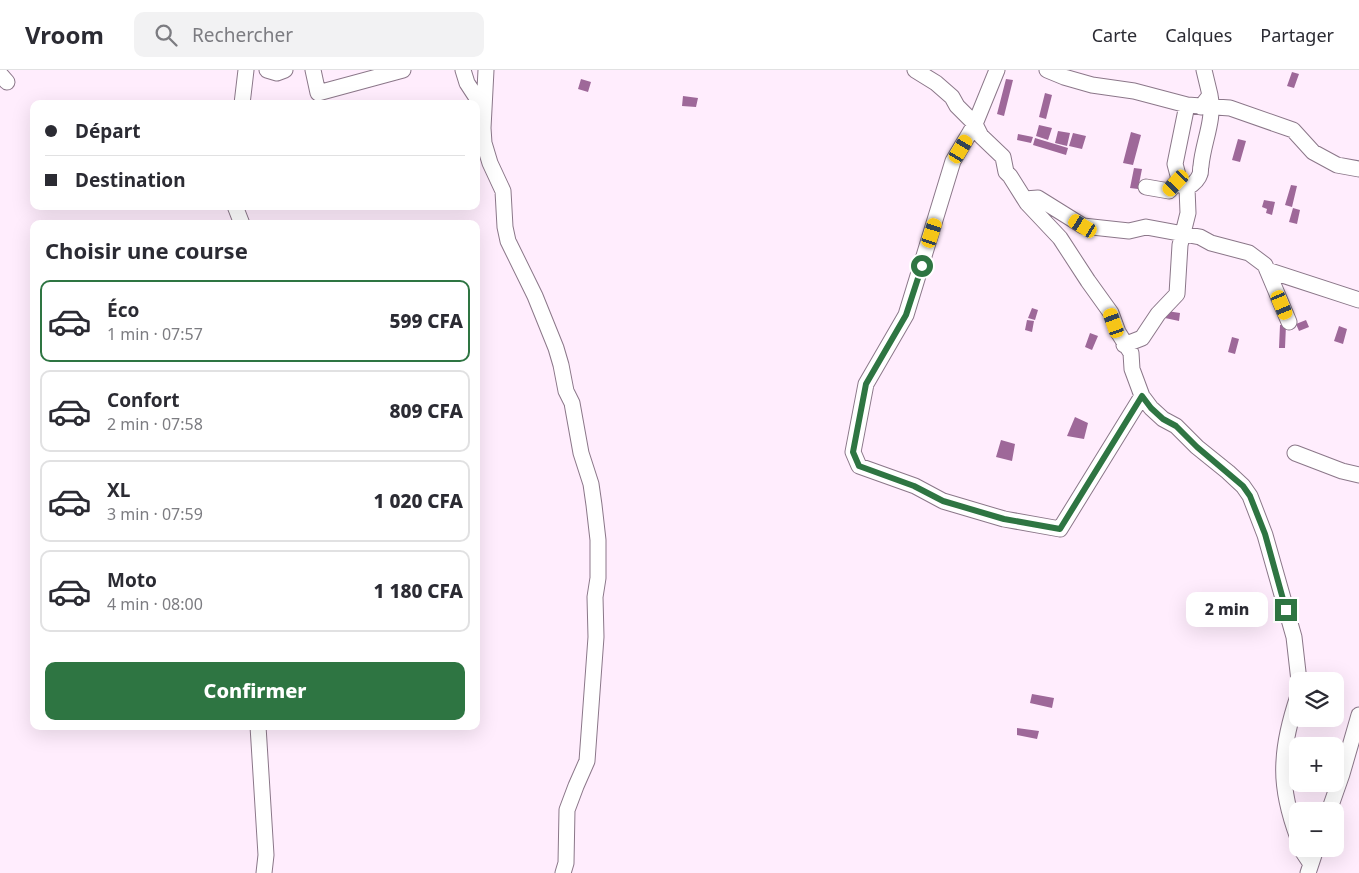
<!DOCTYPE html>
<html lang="fr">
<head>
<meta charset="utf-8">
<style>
	:root { --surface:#fff; --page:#f2f2f3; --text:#2b2b33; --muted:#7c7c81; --line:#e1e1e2; --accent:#2e7542 }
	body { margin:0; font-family:"Noto Sans",sans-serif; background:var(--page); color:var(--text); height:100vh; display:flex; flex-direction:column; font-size:19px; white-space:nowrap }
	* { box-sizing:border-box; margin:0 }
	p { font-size:16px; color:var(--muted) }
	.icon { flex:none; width:28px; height:28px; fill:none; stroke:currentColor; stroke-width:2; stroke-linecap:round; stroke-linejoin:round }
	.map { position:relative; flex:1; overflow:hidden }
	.details { position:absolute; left:30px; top:150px; width:450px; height:510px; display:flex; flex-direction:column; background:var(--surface); border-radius:10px; box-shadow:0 5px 20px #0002 }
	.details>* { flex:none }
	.banner { position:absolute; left:30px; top:30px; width:450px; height:110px; border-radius:10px; box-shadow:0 5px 20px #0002; display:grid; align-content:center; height:110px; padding:0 15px; background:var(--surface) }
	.controls { position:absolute; left:1289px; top:602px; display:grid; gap:10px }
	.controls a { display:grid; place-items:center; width:55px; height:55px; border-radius:10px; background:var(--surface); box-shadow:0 5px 20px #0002; font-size:25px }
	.end { position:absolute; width:22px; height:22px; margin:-11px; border:6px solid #2e7542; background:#fff; box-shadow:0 0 0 2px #fff }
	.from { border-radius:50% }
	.bubble { position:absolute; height:35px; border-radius:10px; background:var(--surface); box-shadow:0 5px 20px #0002; font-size:16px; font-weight:800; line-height:35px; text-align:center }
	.car { position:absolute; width:15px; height:30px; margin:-15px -8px; border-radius:6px; box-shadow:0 0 4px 1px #0007; background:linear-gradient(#f5c518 24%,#345 0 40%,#f5c518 0 76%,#345 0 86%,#f5c518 0) }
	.banner b { display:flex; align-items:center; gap:18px; height:48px; font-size:19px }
	.banner b+b { border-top:1px solid var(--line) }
	.banner i { width:12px; height:12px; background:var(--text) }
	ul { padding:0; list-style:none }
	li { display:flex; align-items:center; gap:15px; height:82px; margin:0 10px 8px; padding:0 5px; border:2px solid var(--line); border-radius:10px }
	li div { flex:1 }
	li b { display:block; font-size:19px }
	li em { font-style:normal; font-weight:800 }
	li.selected { border-color:var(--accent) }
	li>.icon { width:45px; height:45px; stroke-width:1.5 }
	h2 { padding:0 15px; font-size:22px; line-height:60px }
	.cta { display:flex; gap:10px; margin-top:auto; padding:10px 15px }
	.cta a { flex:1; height:58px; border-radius:10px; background:var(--accent); color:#fff; font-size:20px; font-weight:800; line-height:58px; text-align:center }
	header { display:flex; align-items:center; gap:30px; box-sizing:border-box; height:70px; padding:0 25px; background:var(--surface); border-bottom:1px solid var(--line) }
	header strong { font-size:24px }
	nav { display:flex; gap:28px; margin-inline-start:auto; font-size:18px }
	.search { width:350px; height:45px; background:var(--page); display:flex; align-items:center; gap:12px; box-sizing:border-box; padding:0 18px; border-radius:10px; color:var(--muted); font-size:19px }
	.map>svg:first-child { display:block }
	.building { fill:#9e6899 }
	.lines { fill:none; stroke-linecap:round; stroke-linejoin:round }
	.minor-casing { stroke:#8b7789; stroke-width:17 }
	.minor { stroke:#fff; stroke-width:15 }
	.route { stroke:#2e7542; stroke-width:6 }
</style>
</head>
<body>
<header>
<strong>Vroom</strong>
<div class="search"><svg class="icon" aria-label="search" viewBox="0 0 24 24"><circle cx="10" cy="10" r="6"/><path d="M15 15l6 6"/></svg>Rechercher</div>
<nav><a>Carte</a><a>Calques</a><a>Partager</a></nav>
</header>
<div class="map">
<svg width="1359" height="803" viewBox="0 0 1359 803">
	<rect width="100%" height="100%" fill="#ffedfd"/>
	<path class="building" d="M1292 2 1299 4 1294 18 1287 16Z
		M581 9 591 12 588 22 578 19Z
		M1006 9 1013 10 1004 46 997 44Z
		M1045 23 1052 25 1046 49 1039 47Z
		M683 26 698 28 696 37 682 36Z
		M1039 55 1052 58 1048 70 1036 66Z
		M1058 61 1070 63 1067 76 1055 73Z
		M1131 62 1141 65 1133 95 1123 93Z
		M1073 63 1086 66 1082 79 1069 76Z
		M1018 64 1033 67 1031 73 1017 70Z
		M1035 68 1068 78 1066 85 1033 75Z
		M1238 69 1246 71 1240 92 1232 90Z
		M1134 98 1142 99 1138 119 1130 118Z
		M1291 115 1297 116 1292 137 1285 135Z
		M1264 130 1275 132 1272 145 1266 143 1267 139 1262 137Z
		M1293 138 1300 140 1297 154 1289 152Z
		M1032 238 1038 240 1035 250 1028 248Z
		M1167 241 1180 243 1179 251 1165 248Z
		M1027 250 1034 251 1032 262 1025 260Z
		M1306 250 1309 257 1299 261 1296 254Z
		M1280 255H1286L1285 278H1279Z
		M1339 256 1347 259 1343 274 1334 271Z
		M1090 263 1098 266 1092 280 1085 277Z
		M1232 267 1239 269 1235 284 1228 282Z
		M1075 347 1088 353 1084 369 1067 366Z
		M1001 370 1015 374 1012 391 996 387Z
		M1032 624 1054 628 1052 638 1030 633Z
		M1017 658 1039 661 1037 669 1017 665Z"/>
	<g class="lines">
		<defs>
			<path id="minor" d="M267 0 277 3 285 0
				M313 0 318 23 403 0
				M463 0 467 13 484 39
				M486 0 483 58 484 73 490 93 503 121 505 157 508 171 535 226 556 278 561 295 566 321 572 333 581 383 591 414 594 435 598 470V508L595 527 596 567 587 691 576 716 567 740 566 793 563 803
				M915 0 936 13 952 27 957 36 975 54 981 66 1003 87 1006 102 1010 106 1027 133 1060 168 1088 211 1111 243 1118 262 1131 283 1132 299 1142 326 1151 338 1163 349 1176 356 1197 377 1228 402 1243 416 1250 426 1265 465 1294 567 1299 611
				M997 0 975 54 953 91 906 245 866 314 853 382 859 396 915 416 943 431 1004 449 1060 459 1142 326
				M1047 0 1064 7 1092 15 1134 21 1187 35 1230 38 1293 60 1313 82 1337 95 1359 99
				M1204 0 1210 25
				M0 4 7 12
				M242 34 246 0
				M1146 117 1169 121 1176 113 1187 118C1192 115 1198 111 1200 104 1201 102 1200 99 1201 96 1203 72 1215 50 1210 25L1201 37
				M1025 129 1038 128 1083 156 1129 161 1146 157 1200 167 1211 173 1249 183 1265 195 1289 252
				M235 136 242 154
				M1267 200 1359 230
				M1124 275 1142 268 1158 244 1177 224 1180 175 1188 143 1187 118 1179 109 1175 94 1187 35
				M1295 383 1342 401 1359 405
				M1298 626C1291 647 1285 669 1284 691 1282 717 1289 744 1298 768
				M258 656 266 785 264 803
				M1329 741 1342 704 1359 645
				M1301 779 1311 794
				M1308 803 1316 779"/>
		</defs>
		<use href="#minor" class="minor-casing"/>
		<use href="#minor" class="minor"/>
	</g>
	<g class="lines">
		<path class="route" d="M922 196 906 245 866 314 853 382 859 396 914 416 943 431 1004 449 1060 459 1142 326 1151 338 1163 349 1176 356 1197 377 1243 416 1250 426 1265 464 1286 540"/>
	</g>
</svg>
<div class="controls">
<a><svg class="icon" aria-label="layers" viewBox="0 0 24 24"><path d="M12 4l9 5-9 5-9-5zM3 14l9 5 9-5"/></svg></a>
<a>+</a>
<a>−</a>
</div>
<i class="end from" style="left:922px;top:196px"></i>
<i class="end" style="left:1286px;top:540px"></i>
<div class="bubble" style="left:1186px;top:522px;width:82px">2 min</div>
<i class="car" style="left:961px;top:79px;rotate:31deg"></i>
<i class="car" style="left:1176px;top:113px;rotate:223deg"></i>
<i class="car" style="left:1083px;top:156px;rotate:301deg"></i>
<i class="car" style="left:932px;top:163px;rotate:18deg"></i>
<i class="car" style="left:1282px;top:235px;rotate:157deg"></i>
<i class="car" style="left:1114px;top:253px;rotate:341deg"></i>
<div class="banner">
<b><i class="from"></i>Départ</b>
<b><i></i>Destination</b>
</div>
<section class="details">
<h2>Choisir une course</h2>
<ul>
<li class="selected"><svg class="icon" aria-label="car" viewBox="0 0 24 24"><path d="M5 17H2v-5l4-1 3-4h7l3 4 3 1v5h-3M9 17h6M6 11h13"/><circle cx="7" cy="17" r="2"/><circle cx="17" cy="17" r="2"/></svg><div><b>Éco</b><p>1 min · 07:57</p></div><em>599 CFA</em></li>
<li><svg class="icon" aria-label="car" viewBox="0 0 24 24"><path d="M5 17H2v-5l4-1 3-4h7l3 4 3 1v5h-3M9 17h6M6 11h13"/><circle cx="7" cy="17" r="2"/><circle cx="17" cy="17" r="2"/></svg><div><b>Confort</b><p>2 min · 07:58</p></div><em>809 CFA</em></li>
<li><svg class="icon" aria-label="car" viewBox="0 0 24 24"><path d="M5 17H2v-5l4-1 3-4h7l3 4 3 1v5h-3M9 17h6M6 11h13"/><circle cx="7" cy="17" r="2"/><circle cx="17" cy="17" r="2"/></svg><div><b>XL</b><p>3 min · 07:59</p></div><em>1 020 CFA</em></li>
<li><svg class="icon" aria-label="car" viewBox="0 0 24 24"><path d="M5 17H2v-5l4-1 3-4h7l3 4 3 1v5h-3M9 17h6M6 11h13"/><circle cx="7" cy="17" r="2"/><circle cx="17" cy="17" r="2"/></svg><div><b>Moto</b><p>4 min · 08:00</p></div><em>1 180 CFA</em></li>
</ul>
<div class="cta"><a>Confirmer</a></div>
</section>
</div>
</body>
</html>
